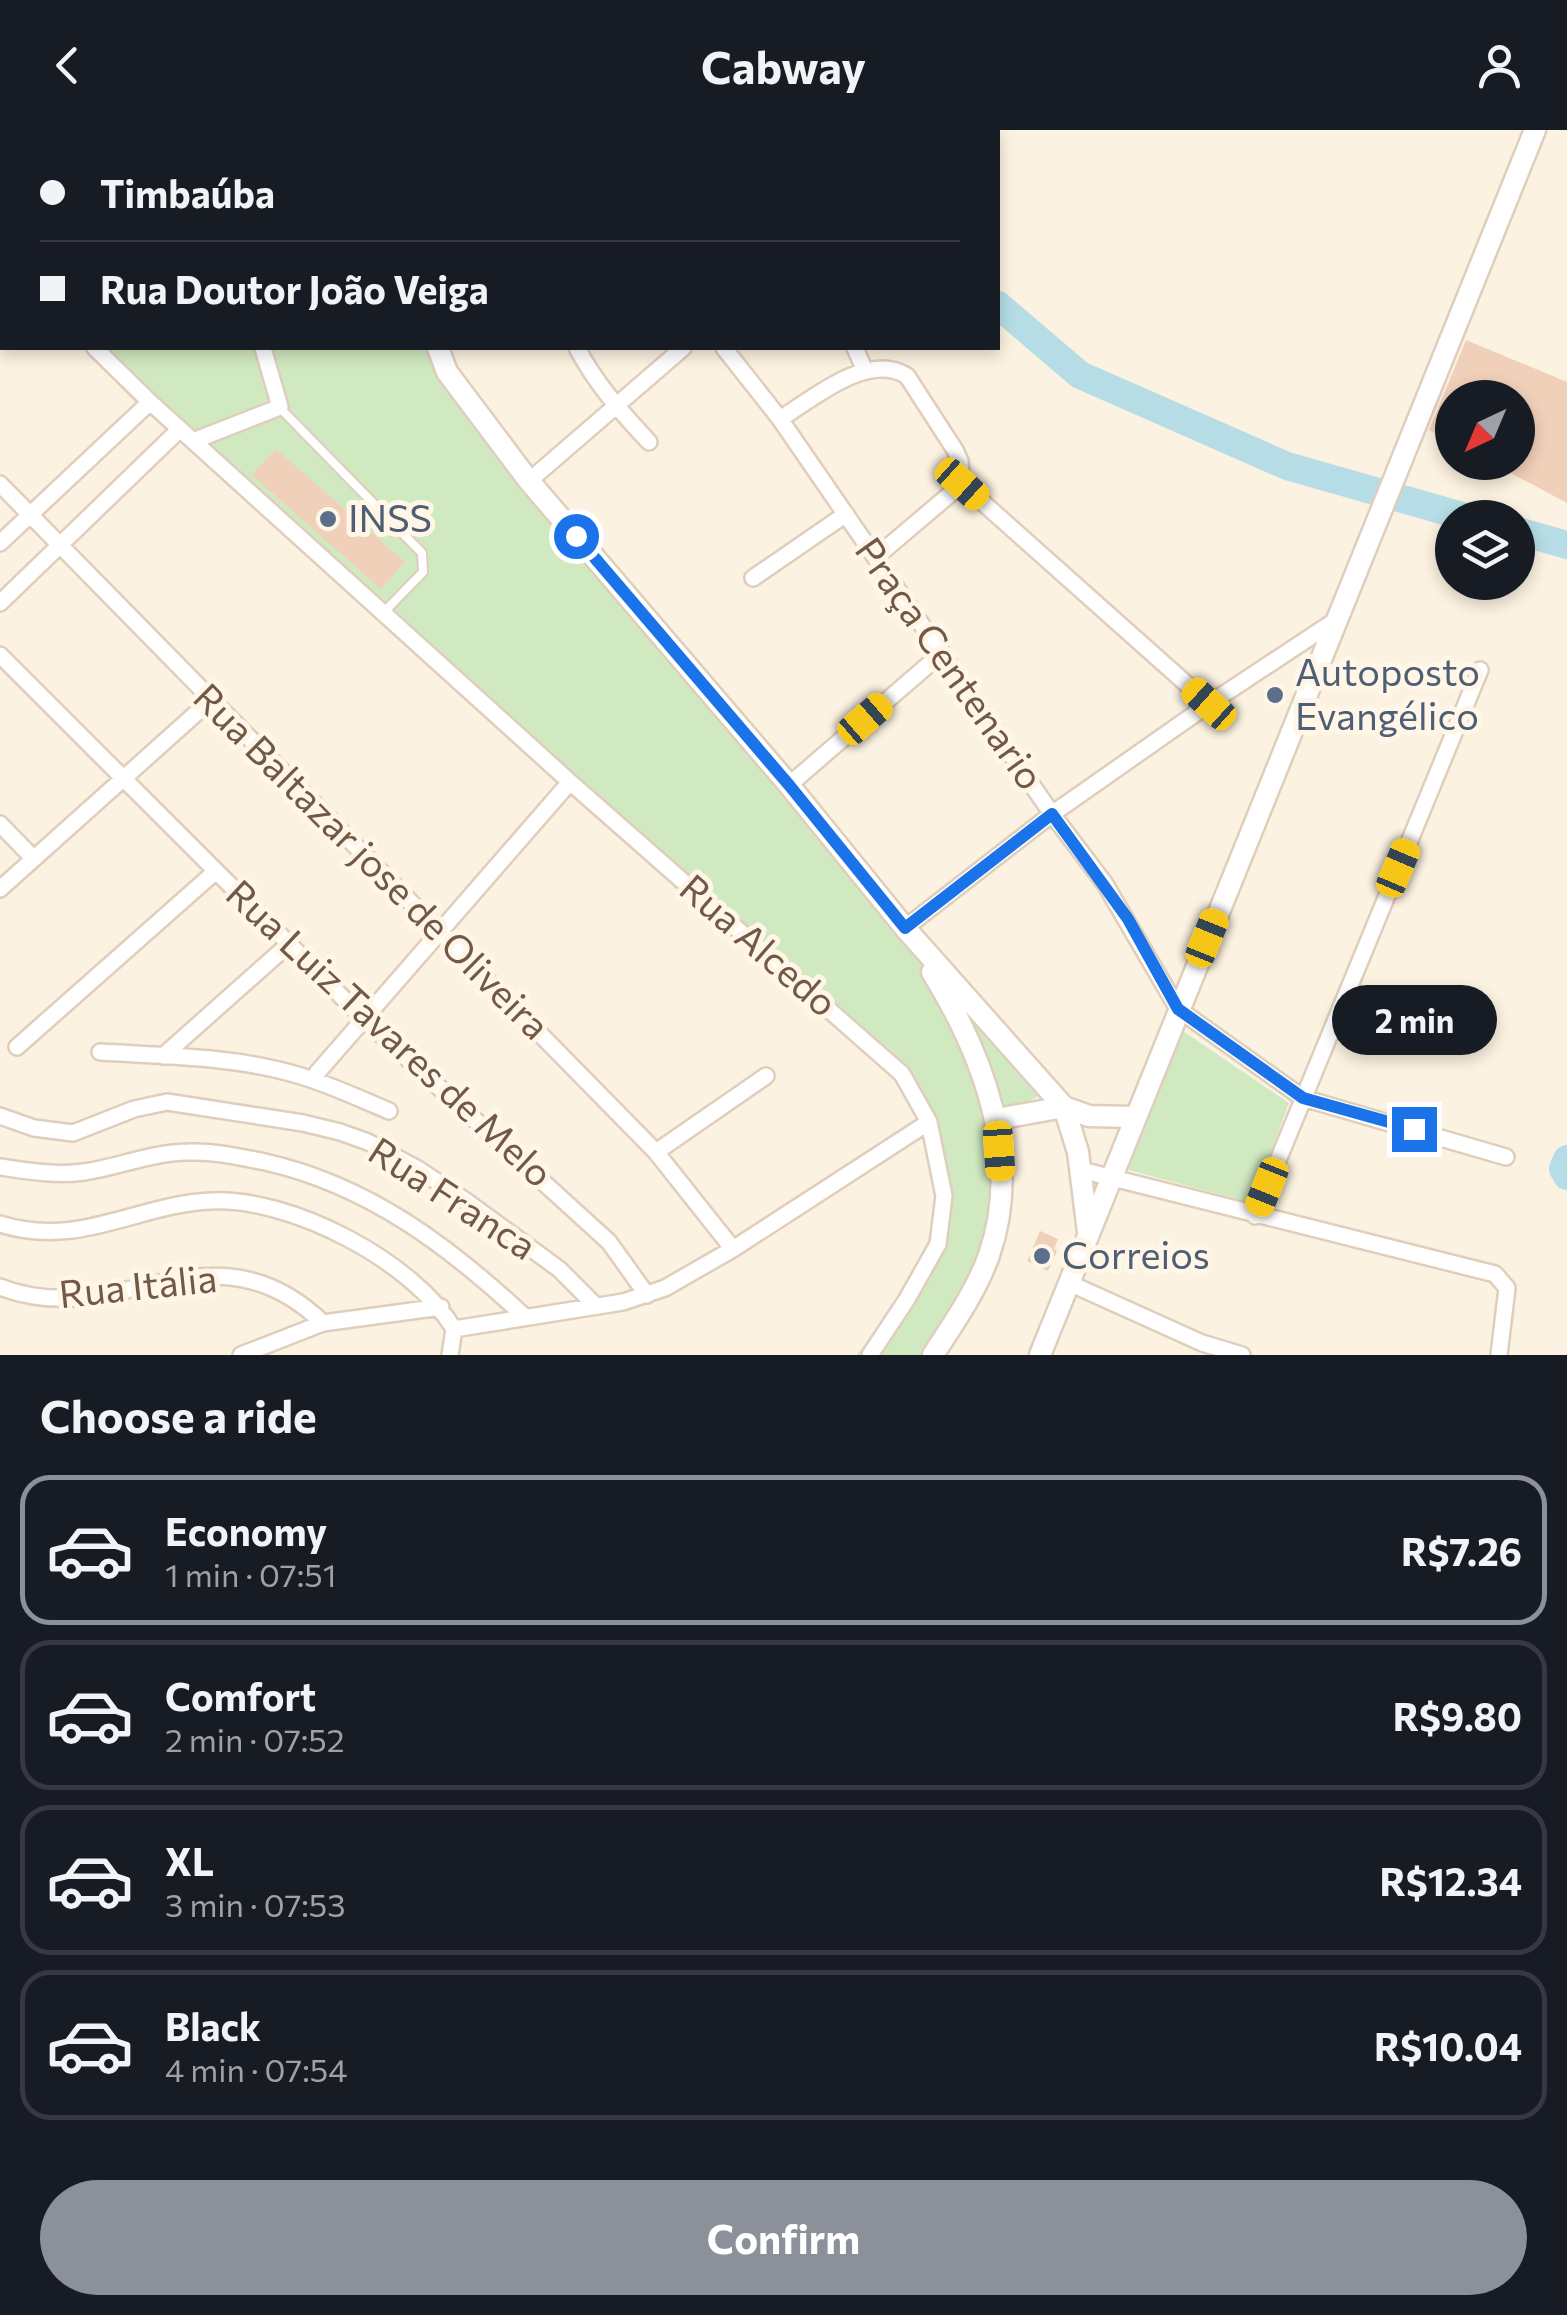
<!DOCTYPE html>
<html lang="en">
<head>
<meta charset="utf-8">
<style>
	:root { --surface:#171b24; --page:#20242c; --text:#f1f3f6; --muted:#9ea1a6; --line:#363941; --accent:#8c9099 }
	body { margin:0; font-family:Commissioner,sans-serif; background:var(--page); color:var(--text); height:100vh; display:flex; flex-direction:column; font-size:38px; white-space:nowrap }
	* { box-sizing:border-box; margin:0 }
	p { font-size:32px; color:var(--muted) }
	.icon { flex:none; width:55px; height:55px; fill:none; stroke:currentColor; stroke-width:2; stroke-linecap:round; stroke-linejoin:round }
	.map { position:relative; height:1225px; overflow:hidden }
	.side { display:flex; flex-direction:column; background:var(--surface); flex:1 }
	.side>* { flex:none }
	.hud { position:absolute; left:0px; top:0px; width:1000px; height:220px; box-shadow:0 5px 15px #0003; display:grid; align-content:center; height:220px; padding:0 40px; background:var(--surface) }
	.needle { width:65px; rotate:224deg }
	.tools { position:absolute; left:1435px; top:250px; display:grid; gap:20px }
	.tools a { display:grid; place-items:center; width:100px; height:100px; border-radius:50%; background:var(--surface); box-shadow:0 5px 15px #0003; font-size:50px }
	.end { position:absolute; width:45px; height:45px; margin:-22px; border:12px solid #1a73e8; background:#fff; box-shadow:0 0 0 5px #fff }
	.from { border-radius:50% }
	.bubble { position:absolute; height:70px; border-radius:35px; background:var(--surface); box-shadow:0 5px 15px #0003; font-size:32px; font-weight:700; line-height:70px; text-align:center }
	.car { position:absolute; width:30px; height:60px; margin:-30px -15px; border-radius:12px; box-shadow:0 0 8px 2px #0007; background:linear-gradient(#f5c518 24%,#345 0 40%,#f5c518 0 76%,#345 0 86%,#f5c518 0) }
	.hud b { display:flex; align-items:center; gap:35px; height:95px; font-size:38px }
	.hud b+b { border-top:2px solid var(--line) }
	.hud i { width:25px; height:25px; background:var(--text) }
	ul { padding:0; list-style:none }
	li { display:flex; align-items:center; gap:30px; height:150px; margin:0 20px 15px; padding:0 20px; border:5px solid var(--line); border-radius:30px }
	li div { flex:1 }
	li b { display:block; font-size:38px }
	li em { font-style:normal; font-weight:700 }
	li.on { border-color:var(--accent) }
	li>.icon { width:90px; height:90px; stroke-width:1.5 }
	h2 { padding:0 40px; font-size:45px; line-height:120px }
	.button { display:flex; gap:20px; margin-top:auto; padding:20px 40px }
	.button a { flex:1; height:115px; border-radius:60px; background:var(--accent); color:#fff; font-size:40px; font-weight:700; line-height:115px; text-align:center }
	header { display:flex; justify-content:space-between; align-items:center; height:130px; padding:0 40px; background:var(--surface); font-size:45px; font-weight:700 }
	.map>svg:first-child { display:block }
	.green { fill:#d0e9c0 }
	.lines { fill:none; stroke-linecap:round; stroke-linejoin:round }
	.river { stroke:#b6dde5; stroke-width:28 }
	.building { fill:#f1d0b9 }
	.service-casing { stroke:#e0cebd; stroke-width:12 }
	.minor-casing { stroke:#e0cebd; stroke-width:20 }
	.tertiary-casing { stroke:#e0cebd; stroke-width:25 }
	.service { stroke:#fff; stroke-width:8 }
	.minor { stroke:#fff; stroke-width:15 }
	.tertiary { stroke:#fff; stroke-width:20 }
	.route { stroke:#1a73e8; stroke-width:12 }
	.service-dot { fill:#5c6f8a; stroke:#fff6e7; stroke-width:4 }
	.labels { text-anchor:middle; stroke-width:10; stroke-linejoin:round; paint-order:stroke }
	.service-label { font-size:38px; fill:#4e5e75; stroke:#fff6e7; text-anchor:start }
	.street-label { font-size:38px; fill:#725848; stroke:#fff6e7 }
</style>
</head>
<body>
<header><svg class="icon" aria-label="back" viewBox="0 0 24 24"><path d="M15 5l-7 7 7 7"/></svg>Cabway<svg class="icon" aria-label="person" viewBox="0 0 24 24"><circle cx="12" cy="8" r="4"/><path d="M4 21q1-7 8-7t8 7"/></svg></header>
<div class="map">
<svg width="1567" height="1225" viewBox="0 0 1567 1225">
	<rect width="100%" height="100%" fill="#fcf2e1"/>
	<path class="green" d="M95 218H438L447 242 1049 960 997 989 1000 1083 933 1225H857L938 1114 944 1066 929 993 902 943Z
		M1180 899 1289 973 1252 1073 1125 1039Z"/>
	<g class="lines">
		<path class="river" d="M886 0 887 2
			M998 175 1080 245 1287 336 1469 388
			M1518 401 1567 415
			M1567 1029 1563 1039 1567 1046"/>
	</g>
	<path class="building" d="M1466 210 1567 252V373L1490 332H1518V268H1452V312L1429 300Z
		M276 319 405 432 381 459 252 345Z
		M1040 1101 1058 1109 1054 1119 1057 1121 1048 1141 1027 1131Z"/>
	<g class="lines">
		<defs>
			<path id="service" d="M280 278 422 423 423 442 383 483"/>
			<path id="minor" d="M132 0 134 2
				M346 0 354 2
				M535 0 537 2
				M789 0 790 2
				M498 2 513 0
				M95 218 150 272 570 652 902 944 929 992 944 1066 938 1114 907 1169 870 1225
				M577 218C596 254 621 282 649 312
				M724 218 780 289 1052 684 1105 754 1178 879 1303 968 1506 1027
				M855 218 865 241
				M780 289C812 269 868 221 907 246L955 320 960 331 962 354
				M193 311 280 277 263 218
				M529 351 683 218
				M0 354 656 1022 733 1119
				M962 354 1209 574
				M0 413 150 272
				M876 427 962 354
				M753 448 846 384
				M0 473 180 299
				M0 525 364 889 609 1112 647 1165
				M789 655 942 523
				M0 694 33 728
				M0 759 211 570
				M905 798 1052 684 1209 574 1336 490
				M17 917 216 741
				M100 922C165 926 231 926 294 944 327 953 358 968 389 981
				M163 926 289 814
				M317 943 570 652
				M0 986 34 998 73 1003 134 979 167 972 303 993 340 1002 368 1012 418 1039 466 1071 559 1139 596 1176
				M656 1022 766 946
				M0 1037C28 1041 56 1046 84 1042 119 1037 153 1022 189 1022 215 1021 240 1027 265 1032 368 1055 449 1116 525 1187
				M1081 1040 1495 1144 1507 1158 1499 1225
				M1255 1086 1480 540
				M0 1094C80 1119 137 1074 211 1071 291 1067 413 1131 454 1199L450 1225
				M1069 1153 1202 1213 1242 1225
				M0 1157C118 1203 212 1086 323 1193
				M454 1199 623 1172 665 1158 733 1119 929 992
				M241 1225 323 1193 441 1177"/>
			<path id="tertiary" d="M406 2V0
				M0 119 2 121
				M438 218 447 242 529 351 789 655 905 798 1064 977 1078 1022 1088 1102
				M932 842C983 925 1023 1029 989 1125 977 1160 953 1194 933 1225
				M997 989 1064 977 1089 986 1134 987
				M1040 1225 1535 0"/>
		</defs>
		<use href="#service" class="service-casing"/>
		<use href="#minor" class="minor-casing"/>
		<use href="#tertiary" class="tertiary-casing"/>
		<use href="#service" class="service"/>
		<use href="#minor" class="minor"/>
		<use href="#tertiary" class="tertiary"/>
	</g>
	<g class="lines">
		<path class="route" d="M576 406 789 655 905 798 1052 684 1128 789 1178 879 1303 968 1414 999"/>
	</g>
	<g class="service-dot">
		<circle cx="328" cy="389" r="10"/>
		<circle cx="1275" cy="565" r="10"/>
		<circle cx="1042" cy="1126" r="10"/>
	</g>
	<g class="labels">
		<g class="service-label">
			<text x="348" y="402">INSS</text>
			<text x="1295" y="556">Autoposto<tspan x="1295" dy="44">Evangélico</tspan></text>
			<text x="1062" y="1139">Correios</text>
		</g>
		<g class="street-label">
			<text transform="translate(949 534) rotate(55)" y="13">Praça Centenario</text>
			<text transform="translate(371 732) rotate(45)" y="13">Rua Baltazar jose de Oliveira</text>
			<text transform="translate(758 816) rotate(41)" y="13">Rua Alcedo</text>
			<text transform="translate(389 904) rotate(43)" y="13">Rua Luiz Tavares de Melo</text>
			<text transform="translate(452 1069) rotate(33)" y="13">Rua Franca</text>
			<text transform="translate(138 1157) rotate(-6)" y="13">Rua Itália</text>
		</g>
	</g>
</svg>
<div class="tools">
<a><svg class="needle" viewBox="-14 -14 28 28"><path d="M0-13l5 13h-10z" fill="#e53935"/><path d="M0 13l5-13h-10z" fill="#9ea1a6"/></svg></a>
<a><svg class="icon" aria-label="layers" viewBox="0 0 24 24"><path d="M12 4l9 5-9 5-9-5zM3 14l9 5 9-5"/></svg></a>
</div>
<i class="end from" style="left:576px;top:406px"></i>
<i class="end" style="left:1414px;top:999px"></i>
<div class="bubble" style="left:1332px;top:855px;width:165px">2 min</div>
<i class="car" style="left:962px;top:354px;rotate:132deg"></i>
<i class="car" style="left:1209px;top:574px;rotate:312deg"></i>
<i class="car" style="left:865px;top:589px;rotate:49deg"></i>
<i class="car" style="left:1398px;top:738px;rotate:23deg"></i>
<i class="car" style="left:1207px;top:808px;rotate:22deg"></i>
<i class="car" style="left:999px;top:1021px;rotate:176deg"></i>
<i class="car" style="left:1267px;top:1057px;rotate:202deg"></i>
<div class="hud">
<b><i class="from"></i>Timbaúba</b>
<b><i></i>Rua Doutor João Veiga</b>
</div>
</div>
<section class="side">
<h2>Choose a ride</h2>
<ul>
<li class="on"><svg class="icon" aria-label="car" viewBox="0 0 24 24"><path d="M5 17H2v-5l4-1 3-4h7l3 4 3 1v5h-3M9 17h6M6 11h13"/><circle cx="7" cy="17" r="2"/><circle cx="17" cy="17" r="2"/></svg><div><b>Economy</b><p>1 min · 07:51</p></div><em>R$7.26</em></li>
<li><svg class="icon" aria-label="car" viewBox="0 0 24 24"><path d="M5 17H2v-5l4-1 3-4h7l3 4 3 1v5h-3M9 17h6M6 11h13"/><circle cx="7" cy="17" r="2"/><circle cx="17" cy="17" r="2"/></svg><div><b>Comfort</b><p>2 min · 07:52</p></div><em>R$9.80</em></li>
<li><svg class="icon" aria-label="car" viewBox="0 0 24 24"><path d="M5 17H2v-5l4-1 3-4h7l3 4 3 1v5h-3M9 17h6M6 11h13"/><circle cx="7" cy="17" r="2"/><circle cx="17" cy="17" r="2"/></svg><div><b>XL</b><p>3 min · 07:53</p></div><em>R$12.34</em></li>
<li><svg class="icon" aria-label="car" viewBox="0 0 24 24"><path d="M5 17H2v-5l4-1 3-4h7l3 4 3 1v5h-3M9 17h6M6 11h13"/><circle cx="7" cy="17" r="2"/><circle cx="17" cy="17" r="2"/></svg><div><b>Black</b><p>4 min · 07:54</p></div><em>R$10.04</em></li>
</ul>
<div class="button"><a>Confirm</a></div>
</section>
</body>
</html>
